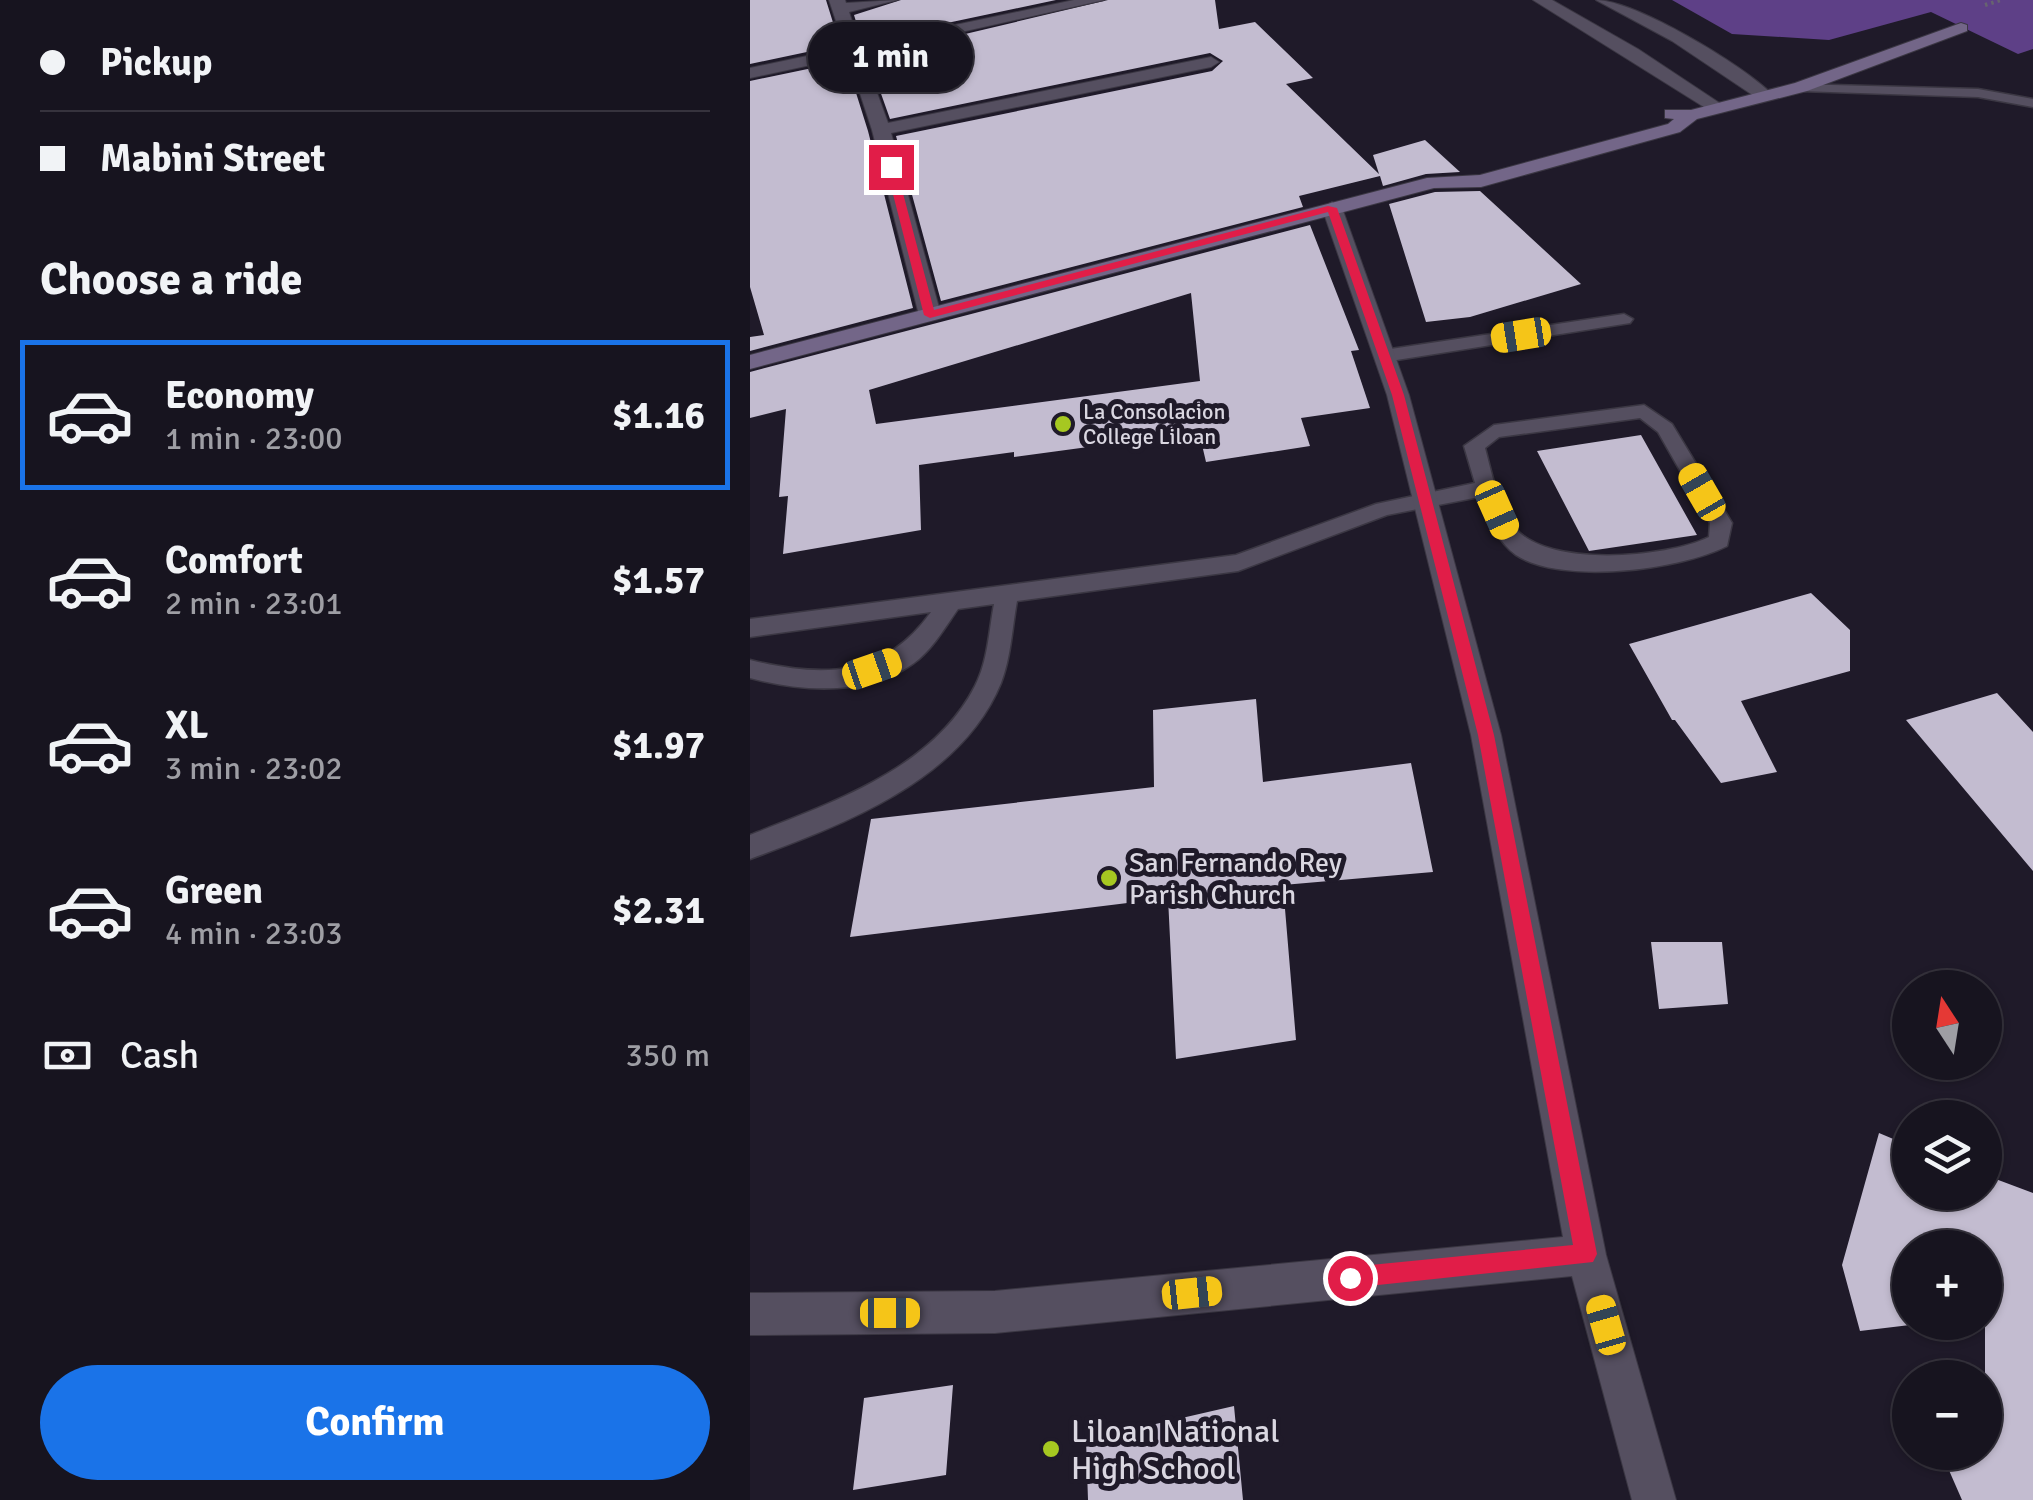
<!DOCTYPE html>
<html lang="en">
<head>
<meta charset="utf-8">
<style>
	:root { --surface:#17141f; --page:#24212c; --text:#f1f3f6; --muted:#9e9ea4; --line:#36333d; --accent:#1a73e8 }
	body { margin:0; font-family:Signika,sans-serif; background:var(--page); color:var(--text); height:100vh; display:flex; flex-direction:column; font-size:38px; white-space:nowrap }
	* { box-sizing:border-box; margin:0 }
	p { font-size:32px; color:var(--muted) }
	.icon { flex:none; width:55px; height:55px; fill:none; stroke:currentColor; stroke-width:2; stroke-linecap:round; stroke-linejoin:round }
	.map { position:relative; flex:1; overflow:hidden }
	.details { display:flex; flex-direction:column; background:var(--surface); width:750px }
	.details>* { flex:none }
	.hud { display:grid; align-content:center; height:220px; padding:0 40px; background:var(--surface) }
	.needle { width:65px; rotate:348deg }
	.buttons { position:absolute; left:1142px; top:970px; display:grid; gap:20px }
	.buttons a { display:grid; place-items:center; width:110px; height:110px; border-radius:50%; background:var(--surface); box-shadow:0 2px 8px #0004,0 0 0 2px var(--line); font-size:50px }
	.end { position:absolute; width:45px; height:45px; margin:-22px; border:12px solid #e11d48; background:#fff; box-shadow:0 0 0 5px #fff }
	.from { border-radius:50% }
	.bubble { position:absolute; height:70px; border-radius:35px; background:var(--surface); box-shadow:0 2px 8px #0004,0 0 0 2px var(--line); font-size:32px; font-weight:700; line-height:70px; text-align:center }
	.car { position:absolute; width:30px; height:60px; margin:-30px -15px; border-radius:12px; box-shadow:0 0 8px 2px #0007; background:linear-gradient(#f5c518 24%,#345 0 40%,#f5c518 0 76%,#345 0 86%,#f5c518 0) }
	.hud b { display:flex; align-items:center; gap:35px; height:95px; font-size:38px }
	.hud b+b { border-top:2px solid var(--line) }
	.hud i { width:25px; height:25px; background:var(--text) }
	ul { padding:0; list-style:none }
	li { display:flex; align-items:center; gap:30px; height:150px; margin:0 20px 15px; padding:0 20px; border:5px solid transparent; border-radius:0px }
	li div { flex:1 }
	li b { display:block; font-size:38px }
	li em { font-style:normal; font-weight:700 }
	li.current { border-color:var(--accent) }
	li>.icon { width:90px; height:90px; stroke-width:1.5 }
	h2 { padding:0 40px; font-size:45px; line-height:120px }
	.pay { display:flex; align-items:center; gap:25px; height:110px; padding:0 40px; font-size:38px }
	.pay p { margin-inline-start:auto }
	.action { display:flex; gap:20px; margin-top:auto; padding:20px 40px }
	.action a { flex:1; height:115px; border-radius:60px; background:var(--accent); color:#fff; font-size:40px; font-weight:700; line-height:115px; text-align:center }
	main { display:flex; flex:1; min-height:0 }
	.map>svg:first-child { display:block }
	.water { fill:#5e4087 }
	.building { fill:#c3bcd0; fill-rule:evenodd }
	.lines { fill:none; stroke-linecap:round; stroke-linejoin:round }
	.lane-casing { stroke:#3b3743; stroke-width:3 }
	.street-casing { stroke:#3b3743; stroke-width:2 }
	.secondary-casing { stroke:#3b3743; stroke-width:2 }
	.path { stroke:#676370; stroke-width:4; stroke-dasharray:2.5 4; stroke-linecap:butt }
	.lane { fill:#554f60; fill-rule:evenodd }
	.street { fill:#554f60; fill-rule:evenodd }
	.secondary { fill:#736688; fill-rule:evenodd }
	.route { fill:#e11d48 }
	.poi-dot { fill:#a6c821; stroke:#1f1a29; stroke-width:4 }
	.labels { text-anchor:middle; stroke-width:10; stroke-linejoin:round; paint-order:stroke }
	.far-poi-label { font-size:22px; fill:#dad7e1; stroke:#1f1a29; text-anchor:start }
	.poi-label { font-size:28px; fill:#dad7e1; stroke:#1f1a29; text-anchor:start }
	.near-poi-label { font-size:32px; fill:#dad7e1; stroke:#1f1a29; text-anchor:start }
</style>
</head>
<body>
<main>
<section class="details">
<div class="hud">
<b><i class="from"></i>Pickup</b>
<b><i></i>Mabini Street</b>
</div>
<h2>Choose a ride</h2>
<ul>
<li class="current"><svg class="icon" aria-label="car" viewBox="0 0 24 24"><path d="M5 17H2v-5l4-1 3-4h7l3 4 3 1v5h-3M9 17h6M6 11h13"/><circle cx="7" cy="17" r="2"/><circle cx="17" cy="17" r="2"/></svg><div><b>Economy</b><p>1 min · 23:00</p></div><em>$1.16</em></li>
<li><svg class="icon" aria-label="car" viewBox="0 0 24 24"><path d="M5 17H2v-5l4-1 3-4h7l3 4 3 1v5h-3M9 17h6M6 11h13"/><circle cx="7" cy="17" r="2"/><circle cx="17" cy="17" r="2"/></svg><div><b>Comfort</b><p>2 min · 23:01</p></div><em>$1.57</em></li>
<li><svg class="icon" aria-label="car" viewBox="0 0 24 24"><path d="M5 17H2v-5l4-1 3-4h7l3 4 3 1v5h-3M9 17h6M6 11h13"/><circle cx="7" cy="17" r="2"/><circle cx="17" cy="17" r="2"/></svg><div><b>XL</b><p>3 min · 23:02</p></div><em>$1.97</em></li>
<li><svg class="icon" aria-label="car" viewBox="0 0 24 24"><path d="M5 17H2v-5l4-1 3-4h7l3 4 3 1v5h-3M9 17h6M6 11h13"/><circle cx="7" cy="17" r="2"/><circle cx="17" cy="17" r="2"/></svg><div><b>Green</b><p>4 min · 23:03</p></div><em>$2.31</em></li>
</ul>
<div class="pay"><svg class="icon" aria-label="cash" viewBox="0 0 24 24"><path d="M3 7h18v10H3z"/><circle cx="12" cy="12" r="2"/></svg>Cash<p>350 m</p></div>
<div class="action"><a>Confirm</a></div>
</section>
<div class="map">
<svg width="1283" height="1500" viewBox="0 0 1283 1500">
	<rect width="100%" height="100%" fill="#1f1a29"/>
	<path class="water" d="M922 0H1283V49L1268 54 1181 12 1079 40 982 34Z"/>
	<path class="building" d="M0 0H76L90 45 0 64Z
		M151 0H306L112 41 104 15Z
		M358 0H465L469 29 505 22 563 78 536 84 629 174 623 155 675 140 710 172 676 174 633 186 630 176 549 196 553 207 191 301 146 136 462 71 473 61 460 53 140 119 118 57Z
		M96 61 118 131 163 308 0 351V337L14 335 0 287V81Z
		M730 191 831 284 720 317 676 322 639 204 685 192Z
		M560 225 609 350 601 351 620 408 551 418 560 446 456 462 449 432 264 457V452L169 465 171 530 33 554 38 496 29 497 36 409 0 418V372ZM441 293 450 381 126 424 119 390Z
		M891 435 947 535 839 551 787 451Z
		M1061 593 1100 630V671L991 701 1027 772 971 783 925 720H922L879 644Z
		M1247 693 1283 732V871L1156 720Z
		M506 699 513 782 661 763 683 872 533 885 546 1040 426 1059 418 898 100 937 121 819 404 787 403 710Z
		M901 942H972L978 1004 909 1009Z
		M1129 1133 1160 1146V1192H1235V1175L1283 1193V1500H1212L1191 1452H1235V1248H1160V1322H1185L1110 1331 1092 1265Z
		M203 1385 196 1475 103 1490 114 1398Z
		M484 1406 493 1500H338L336 1440Z"/>
	<g class="lines">
		<defs>
			<path id="lane" d="M1046 84 1228 89 1283 99V107L1228 97 1051 91 1044 87Z
				M874 314 883 319 880 323 634 362 625 356 634 350Z
				M894 405 922 424 982 523 977 546C930 570 811 585 766 555 747 541 737 517 729 497L637 515 488 571 267 601C262 628 261 657 251 683 211 781 92 825 0 859V835C81 803 183 769 225 686 238 661 239 630 244 604L208 609C196 626 185 645 169 659 123 697 53 692 0 678V660C73 678 134 678 181 612L0 637V619L486 555 626 504 725 483 714 446 744 425ZM890 418 908 432 960 523 959 537C916 558 798 568 765 528 748 507 742 474 735 448L749 437Z"/>
			<path id="street" d="M79 0H95L96 3 147 0 99 12 110 45 324 0H354L113 54 138 123 461 57 469 62 461 67 141 133 191 315 180 321 169 315 122 130 98 57 0 78V68L95 48Z
				M783 0H802L888 49 977 108 962 112Z
				M846 0C885 0 993 65 1022 94L1007 98 922 41Z
				M582 202 592 208 659 395 751 735 856 1255 926 1500H882L822 1276 245 1333 0 1335V1293L245 1291 813 1237 721 735 637 395 572 208Z"/>
			<path id="secondary" d="M1211 23 1217 25V31L1057 91 947 119 930 132 731 187 684 188 0 369V355L677 178 730 175 918 124 924 119 915 118V110H941L1045 83Z"/>
		</defs>
		<use href="#lane" class="lane-casing"/>
		<use href="#street" class="street-casing"/>
		<use href="#secondary" class="secondary-casing"/>
		<path class="path" d="M1235 5 1251 0"/>
		<use href="#lane" class="lane"/>
		<use href="#street" class="street"/>
		<use href="#secondary" class="secondary"/>
	</g>
	<path class="route" d="M141 164 146 167 184 310 578 206 587 208 654 395 744 735 847 1254 843 1262 600 1288 592 1285 589 1278 592 1270 600 1267 823 1245 728 735 642 395 578 212 180 318 174 315 136 167Z"/>
	<g class="poi-dot">
		<circle cx="313" cy="424" r="10"/>
		<circle cx="359" cy="878" r="10"/>
		<circle cx="301" cy="1449" r="10"/>
	</g>
	<g class="labels">
		<g class="far-poi-label">
			<text x="333" y="419">La Consolacion<tspan x="333" dy="25">College Liloan</tspan></text>
		</g>
		<g class="poi-label">
			<text x="379" y="872">San Fernando Rey<tspan x="379" dy="32">Parish Church</tspan></text>
		</g>
		<g class="near-poi-label">
			<text x="321" y="1442">Liloan National<tspan x="321" dy="37">High School</tspan></text>
		</g>
	</g>
</svg>
<div class="buttons">
<a><svg class="needle" viewBox="-14 -14 28 28"><path d="M0-13l5 13h-10z" fill="#e53935"/><path d="M0 13l5-13h-10z" fill="#9e9ea4"/></svg></a>
<a><svg class="icon" aria-label="layers" viewBox="0 0 24 24"><path d="M12 4l9 5-9 5-9-5zM3 14l9 5 9-5"/></svg></a>
<a>+</a>
<a>−</a>
</div>
<i class="end from" style="left:600px;top:1278px"></i>
<i class="end" style="left:141px;top:167px"></i>
<div class="bubble" style="left:58px;top:22px;width:165px">1 min</div>
<i class="car" style="left:771px;top:335px;rotate:261deg"></i>
<i class="car" style="left:952px;top:492px;rotate:330deg"></i>
<i class="car" style="left:747px;top:510px;rotate:156deg"></i>
<i class="car" style="left:122px;top:669px;rotate:71deg"></i>
<i class="car" style="left:442px;top:1293px;rotate:84deg"></i>
<i class="car" style="left:140px;top:1313px;rotate:90deg"></i>
<i class="car" style="left:856px;top:1325px;rotate:344deg"></i>
</div>
</main>
</body>
</html>
